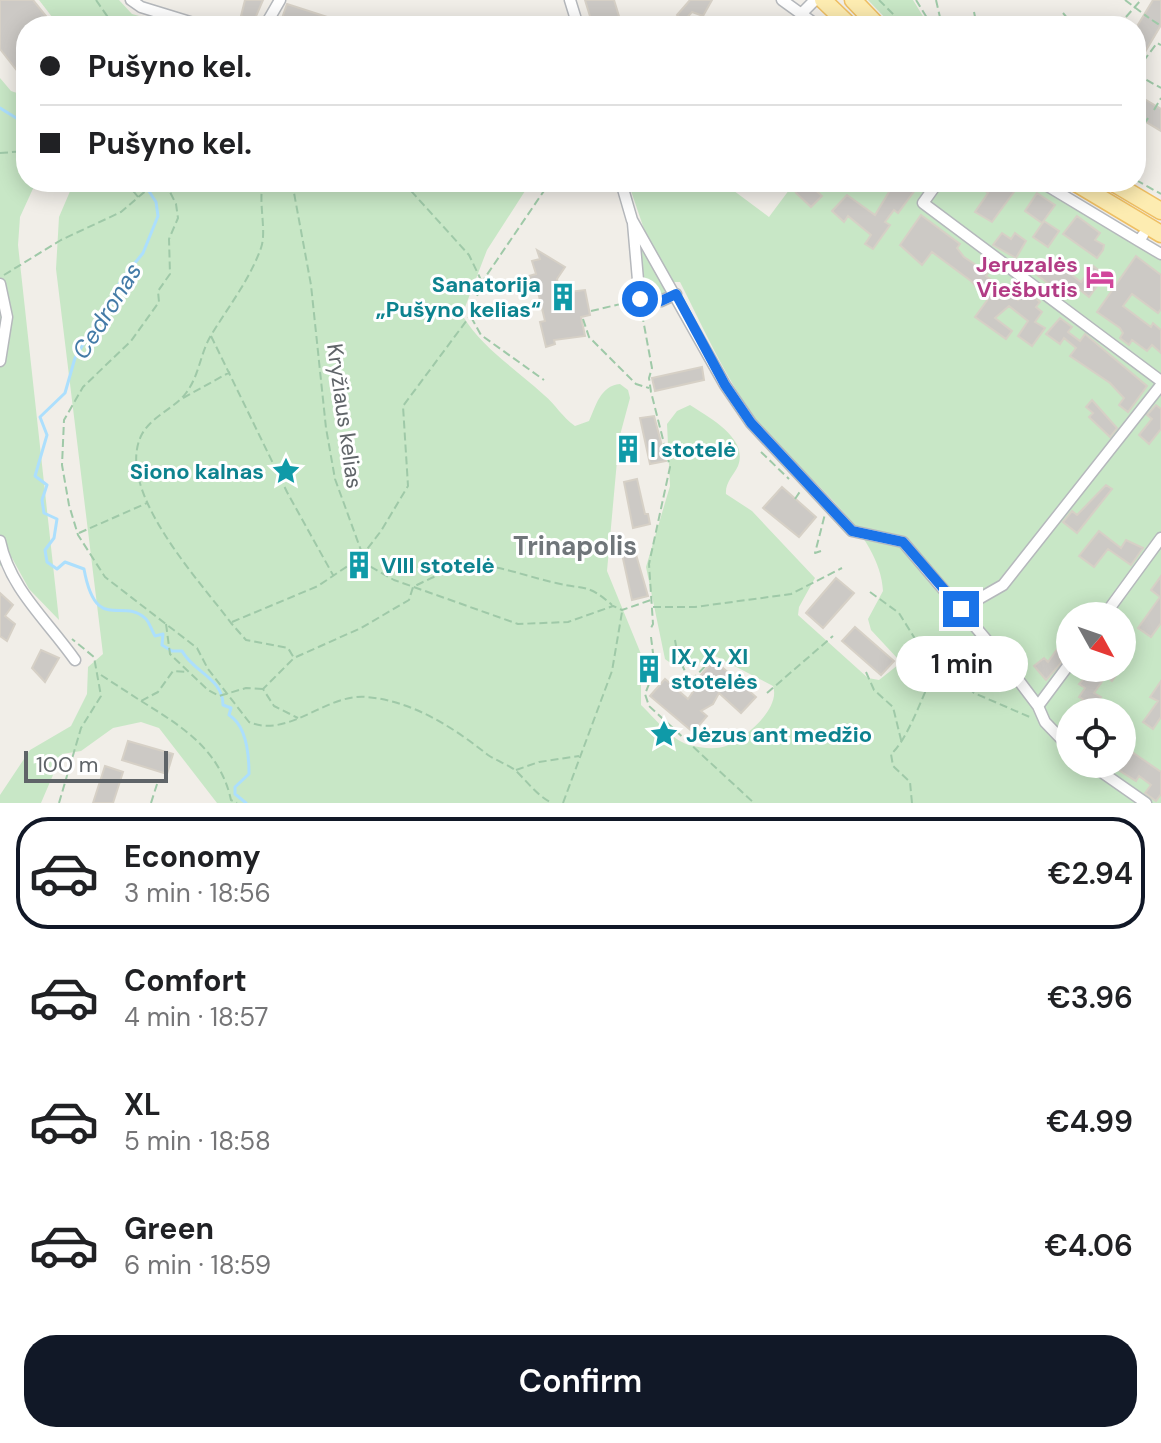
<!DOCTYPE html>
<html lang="en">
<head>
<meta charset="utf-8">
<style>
	:root { --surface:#fff; --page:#f2f2f2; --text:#202124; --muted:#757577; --line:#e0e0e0; --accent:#111827 }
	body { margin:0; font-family:"DM Sans",sans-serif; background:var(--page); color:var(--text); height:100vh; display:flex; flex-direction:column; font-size:30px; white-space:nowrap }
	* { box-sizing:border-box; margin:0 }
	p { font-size:26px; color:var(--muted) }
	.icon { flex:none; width:44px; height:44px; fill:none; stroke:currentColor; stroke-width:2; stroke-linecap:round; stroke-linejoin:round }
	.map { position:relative; height:803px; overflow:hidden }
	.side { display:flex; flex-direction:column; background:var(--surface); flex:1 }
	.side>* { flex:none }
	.top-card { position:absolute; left:16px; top:16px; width:1130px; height:176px; border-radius:32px; box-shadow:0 4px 20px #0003; display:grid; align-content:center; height:176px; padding:0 24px; background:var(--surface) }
	.needle { width:52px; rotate:130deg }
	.tools { position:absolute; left:1056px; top:602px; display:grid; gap:16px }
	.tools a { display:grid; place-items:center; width:80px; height:80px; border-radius:50%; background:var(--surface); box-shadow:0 4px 20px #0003; font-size:40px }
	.scale { position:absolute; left:24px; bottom:20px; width:144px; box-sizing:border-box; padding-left:8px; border:4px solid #5f6468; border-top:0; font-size:22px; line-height:28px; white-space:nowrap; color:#5f6468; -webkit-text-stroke:6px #fff; paint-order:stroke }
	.end { position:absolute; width:36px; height:36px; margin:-18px; border:10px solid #1a73e8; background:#fff; box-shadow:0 0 0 4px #fff }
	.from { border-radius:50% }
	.bubble { position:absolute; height:56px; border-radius:28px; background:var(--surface); box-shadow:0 4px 20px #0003; font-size:26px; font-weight:600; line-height:56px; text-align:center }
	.top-card b { display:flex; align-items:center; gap:28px; height:76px; font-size:30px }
	.top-card b+b { border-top:2px solid var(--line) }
	.top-card i { width:20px; height:20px; background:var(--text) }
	ul { padding:14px 0 0; list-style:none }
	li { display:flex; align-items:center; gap:24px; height:112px; margin:0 16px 12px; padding:0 8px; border:4px solid transparent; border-radius:32px }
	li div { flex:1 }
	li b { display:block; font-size:30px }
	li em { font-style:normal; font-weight:600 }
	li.selected { border-color:var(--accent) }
	li>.icon { width:72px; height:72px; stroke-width:1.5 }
	.primary-button { display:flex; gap:16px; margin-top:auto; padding:16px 24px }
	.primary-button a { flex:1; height:92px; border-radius:32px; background:var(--accent); color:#fff; font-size:32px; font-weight:600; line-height:92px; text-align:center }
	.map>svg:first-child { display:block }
	.green { fill:#c8e7c6; fill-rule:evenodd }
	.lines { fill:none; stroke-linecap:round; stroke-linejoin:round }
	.stream { stroke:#acdffd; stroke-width:3 }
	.building { fill:#ccc9c5; stroke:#d6d0c6; stroke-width:2 }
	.street-casing { stroke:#b5b8bc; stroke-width:13 }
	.primary-casing { stroke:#efbf63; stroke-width:19 }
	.path { stroke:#9fc9a8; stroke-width:2; stroke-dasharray:8 4; stroke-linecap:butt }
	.street { stroke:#fff; stroke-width:10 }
	.primary { stroke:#fdecb1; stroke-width:16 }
	.route { stroke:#1a73e8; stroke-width:10 }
	.labels { text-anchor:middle; stroke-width:6; stroke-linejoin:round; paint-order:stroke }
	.hotel-label { font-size:22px; font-weight:bold; fill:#b23c85; stroke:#fff; text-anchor:end }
	.culture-label { font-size:22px; font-weight:bold; fill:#0d838f; stroke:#fff; text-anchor:start }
	.street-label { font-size:22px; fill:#5f6468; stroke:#fff }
	.water-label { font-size:24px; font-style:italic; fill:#447ba7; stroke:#fff }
	.quarter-label { font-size:26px; font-weight:bold; fill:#70767a; stroke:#fff }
</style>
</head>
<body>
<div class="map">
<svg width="1161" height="803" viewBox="0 0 1161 803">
	<rect width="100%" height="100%" fill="#f1eee8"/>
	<path class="green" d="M39 0H119L132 14 175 26H59Z
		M868 0H913L929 26H893Z
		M0 78 11 91 26 96V182H36L20 217 18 245 59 620 29 589 12 558 0 566Z
		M74 182H509L525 191 487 250 462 315C483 349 515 368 544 395 556 405 562 417 575 426L589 421C596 406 600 386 620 384L628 390 630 398 619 439 607 571 641 654V705C655 718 670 739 689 745 701 748 715 750 726 746 746 738 781 708 773 686L715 656C697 663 682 673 665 659L646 567 670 486 667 424 677 411 690 405C708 417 749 438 738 466 733 476 725 483 726 494L752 511 815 578 799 607 798 615 868 678 879 680 898 665V659L871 630 868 619 883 591C880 526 790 467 754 417 724 375 703 327 680 282H672L645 232 628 182H722L769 217 795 182H1034L1161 260V803H217L159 728 141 722 113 728 81 751 62 754 41 803H0V795L30 750 71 726 87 694 88 667 103 654 56 269 59 217ZM1070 616H1122V668H1070ZM1070 712H1122V764H1070Z
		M642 247 666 290 661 298 645 292 639 253Z"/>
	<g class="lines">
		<path class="stream" d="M0 108 26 124
			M143 182 156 202 158 216 143 253 122 279 75 358 65 393 40 417 47 435 35 476 47 485 42 500 44 513 57 519 54 538 45 550 47 562 57 569 65 562 84 569C96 635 122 596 146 619 149 622 152 631 155 636L163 634 162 645 172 651H182C193 672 223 678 223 705L231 708 229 715C247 726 249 755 249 774L235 787V794L246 803"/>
	</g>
	<path class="building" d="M0 0H33L54 26H26V82L0 49Z
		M245 0H263L254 21 241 16Z
		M585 0H614L622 26H593Z
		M690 0H712L703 16 692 12 684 21 677 15Z
		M1153 0H1161V25L1142 57 1136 53V28Z
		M287 4 349 24V26H296L281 21Z
		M1136 94 1161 109V131L1136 116Z
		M798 182H814L811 186 822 196 811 207 796 193 793 187Z
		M895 182H921L898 213 894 210 885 222 890 225 873 249 865 244 871 235 848 216 844 222 832 211 847 195 875 215Z
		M973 182H1015L1019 185 992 222 975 212 988 193Z
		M1037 193 1055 205 1042 223 1025 211Z
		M921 215 960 244 957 248 964 257 988 273 986 276 1000 286 1002 284 1018 300 1026 290 1040 302 1036 307 1042 312 1035 322 1045 328 1032 346 1018 336 1028 321 1009 306 995 318 1012 331 1006 339 975 317 988 299 971 281 932 252 922 265 900 245Z
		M1077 216 1100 233 1095 240 1104 245 1103 250 1097 258 1063 234Z
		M1044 221 1059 231 1048 247 1033 237Z
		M1002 233 1011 239 1015 233 1026 241 1016 258 993 245Z
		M537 250 565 267 557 279 560 293 585 290 590 315 581 317 585 336 554 340 555 344 546 347 540 322 545 321 538 292 533 293 529 276 536 274 532 261 540 259Z
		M1136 256 1161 275V309L1158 313 1132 294 1123 306 1151 327 1153 323 1161 330V353L1152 345 1147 351 1132 340 1129 345 1120 338 1123 333 1120 328 1097 312Z
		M1050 258 1081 282 1093 266 1105 275 1089 297 1074 285 1065 296 1037 275Z
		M1060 318 1072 327 1068 332 1080 341 1085 334 1147 386 1128 412 1119 405 1124 398 1110 383 1070 356 1076 348 1064 338 1060 344 1046 334Z
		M702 367 704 380 655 391 652 378Z
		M1092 400 1117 428 1110 437 1089 417 1093 413 1086 407Z
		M1156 405 1161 409V429L1149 444 1139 435 1152 419 1147 415Z
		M654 416 666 461 650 464 640 418Z
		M637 479 645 514H648L650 524 633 528 624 482Z
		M1106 485 1112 489 1077 533 1063 522 1072 511 1077 515Z
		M782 487 816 517 799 537 763 508Z
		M1099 531 1121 548 1126 540 1143 548 1131 565 1108 549 1094 567 1079 556Z
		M635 551 648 596 632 600 622 554Z
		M1161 576V623L1151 637 1138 628 1160 597 1151 590Z
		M836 578 854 593 823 628 806 613Z
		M0 593 13 605 5 616 15 624 7 641 0 636Z
		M855 627 894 661 881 675 842 641Z
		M1065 628 1070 631V653L1046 680 1034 666 1044 658 1048 662 1065 638 1061 635Z
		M41 650 59 658 45 682 32 668Z
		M714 660 756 697 741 713 719 693 713 704 701 711 707 716 693 732 650 696 665 679 688 699 697 686 707 682 700 676Z
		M1094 668H1121L1112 681 1106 676 1094 693 1101 697 1090 712H1073L1083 699 1079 697 1085 688 1079 684Z
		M1161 681V717L1153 729 1143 722 1158 701 1150 697Z
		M128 741 173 754 167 774 122 760Z
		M1122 745 1161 772V794L1156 801 1145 793 1151 785 1139 776 1136 781 1109 764H1122Z
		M105 766 123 772 113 803H93Z"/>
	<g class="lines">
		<defs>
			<path id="street" d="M131 0 141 7 203 26
				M570 0 578 26
				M782 0 818 26
				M803 12 815 0
				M265 26 280 0
				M621 182 632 220 725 385 751 423 852 531 903 542 1001 657 1038 706 1045 722 1070 748
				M938 182 923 203 1161 381
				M1041 182 1139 241
				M633 223 640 303 661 301 676 294
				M1143 235 1139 241 1161 254
				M0 284 7 317 0 361
				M0 541C10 589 47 620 75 660
				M961 609 1003 585 1161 385
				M1104 616 1161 538
				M1038 706 1070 663
				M1090 764 1146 803"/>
			<path id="primary" d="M823 0 850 26
				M853 0 878 26
				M1074 182 1161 234
				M1112 182 1161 211"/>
		</defs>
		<use href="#street" class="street-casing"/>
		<use href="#primary" class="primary-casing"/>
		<path class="path" d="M96 0 114 26
			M879 0 905 26
			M916 0 932 26
			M936 0 942 26
			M1125 0 1149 18
			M974 12 977 26
			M1063 13 1074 26
			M1152 20 1161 26
			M1118 26 1141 0
			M1136 71 1157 43 1161 45
			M1136 74 1161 88
			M25 83H26
			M1154 110 1161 98
			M1136 134 1149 117
			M0 153 26 151
			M1136 180 1161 194
			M126 182 138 197
			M165 182 176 204 178 218 169 239 170 274 158 291 159 302 131 341 83 387 64 420 62 465 69 505 78 535 105 577 197 648 208 669 249 722C289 739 326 693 367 697 413 701 454 728 488 755 497 761 507 764 515 770 528 782 536 795 552 803
			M263 182C258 203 267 231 261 248 249 281 228 307 210 337 200 355 199 376 186 393 175 408 152 416 142 434 113 489 200 581 231 623L246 640 288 648 294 658 263 689 274 706 298 718
			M292 182 311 285 326 428 335 479 366 564 394 580 518 624 568 622 613 606 622 610 651 600
			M403 182 469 255 481 280
			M296 187 301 182
			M4 275 61 240 121 212 156 182
			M591 311 629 302
			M642 314 652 368 649 378 651 392 670 467 649 564 653 624 650 630
			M471 317 481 335 544 380
			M583 319 589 337 636 384 649 388
			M211 336 287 492 333 575
			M183 398 230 372
			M761 452 789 479
			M795 499 801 490
			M79 533 147 503
			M821 551 815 553 825 514
			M870 592 899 613 917 642 948 668
			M653 607H695L791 594 842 568
			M232 622 318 586 361 557 381 531 408 486 403 406 470 316 482 282 550 182
			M166 624 170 654 208 690 219 696 246 688 263 689
			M651 637 655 669 645 694 649 706 754 803
			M675 640 678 657 694 689
			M296 657 361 628 409 600 413 587C481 552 488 567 556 583 585 590 587 583 612 605
			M866 672 874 690 893 707 902 744
			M101 675 141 701 158 692 173 671 188 672
			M691 681 714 657
			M767 693 833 636
			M141 701C183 727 220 750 231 800L237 803
			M516 770 539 762 579 756
			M59 803 81 728 101 696 94 657 72 639
			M151 803 158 781
			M563 803 612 671 622 612
			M912 803 910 782 893 766 891 754C907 741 923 695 933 674L949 668 974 693 1032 718"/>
		<use href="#street" class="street"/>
		<use href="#primary" class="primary"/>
	</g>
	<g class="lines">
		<path class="route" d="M640 299V303L661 301 676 294 725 385 751 423 852 531 903 542 961 609"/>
	</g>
	<defs>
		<symbol id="hotel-bare" viewBox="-9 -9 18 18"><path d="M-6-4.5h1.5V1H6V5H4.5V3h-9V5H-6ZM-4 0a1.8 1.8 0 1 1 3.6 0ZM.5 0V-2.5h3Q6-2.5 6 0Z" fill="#d1479c" stroke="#fff" stroke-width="2.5" paint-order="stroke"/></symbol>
		<symbol id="building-bare" viewBox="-9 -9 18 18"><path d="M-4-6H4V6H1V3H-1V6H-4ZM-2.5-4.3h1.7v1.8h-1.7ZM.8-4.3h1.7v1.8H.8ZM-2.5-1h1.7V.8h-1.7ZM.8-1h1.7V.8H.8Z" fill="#0f9aa8" stroke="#fff" stroke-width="2.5" paint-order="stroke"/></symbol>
		<symbol id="sight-bare" viewBox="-9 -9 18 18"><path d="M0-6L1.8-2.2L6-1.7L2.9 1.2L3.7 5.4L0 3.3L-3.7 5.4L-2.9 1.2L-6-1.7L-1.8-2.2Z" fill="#0f9aa8" stroke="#fff" stroke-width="2.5" paint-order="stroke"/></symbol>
	</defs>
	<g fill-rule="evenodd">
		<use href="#hotel-bare" x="1080" y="257" width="40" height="40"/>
		<use href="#building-bare" x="543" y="277" width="40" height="40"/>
		<use href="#building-bare" x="608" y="429" width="40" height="40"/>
		<use href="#sight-bare" x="266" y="451" width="40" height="40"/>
		<use href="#building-bare" x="339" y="545" width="40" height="40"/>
		<use href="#building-bare" x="629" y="649" width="40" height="40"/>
		<use href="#sight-bare" x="644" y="714" width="40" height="40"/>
	</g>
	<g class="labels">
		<g class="hotel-label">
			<text x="1078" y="272">Jeruzalės<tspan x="1078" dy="25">Viešbutis</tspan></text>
		</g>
		<g class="culture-label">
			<text x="541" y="292" text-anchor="end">Sanatorija<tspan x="541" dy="25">„Pušyno kelias“</tspan></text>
			<text x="650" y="457">I stotelė</text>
			<text x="264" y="479" text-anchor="end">Siono kalnas</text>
			<text x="381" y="573">VIII stotelė</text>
			<text x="671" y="664">IX, X, XI<tspan x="671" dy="25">stotelės</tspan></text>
			<text x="686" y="742">Jėzus ant medžio</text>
		</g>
		<g class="street-label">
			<text transform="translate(345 416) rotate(82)" y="8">Kryžiaus kelias</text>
		</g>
		<g class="water-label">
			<text transform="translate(107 311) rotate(-58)" y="8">Cedronas</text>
		</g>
		<g class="quarter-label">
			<text x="575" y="555">Trinapolis</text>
		</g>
	</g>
</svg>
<div class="tools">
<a><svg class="needle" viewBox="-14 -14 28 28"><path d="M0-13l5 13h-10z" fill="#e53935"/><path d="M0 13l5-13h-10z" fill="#757577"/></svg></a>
<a><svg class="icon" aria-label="locate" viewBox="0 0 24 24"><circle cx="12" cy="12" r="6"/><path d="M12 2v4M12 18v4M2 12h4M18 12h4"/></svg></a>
</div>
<div class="scale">100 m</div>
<i class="end from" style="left:640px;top:299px"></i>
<i class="end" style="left:961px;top:609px"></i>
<div class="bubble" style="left:896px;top:636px;width:132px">1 min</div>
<div class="top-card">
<b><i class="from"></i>Pušyno kel.</b>
<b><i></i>Pušyno kel.</b>
</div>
</div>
<section class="side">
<ul>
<li class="selected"><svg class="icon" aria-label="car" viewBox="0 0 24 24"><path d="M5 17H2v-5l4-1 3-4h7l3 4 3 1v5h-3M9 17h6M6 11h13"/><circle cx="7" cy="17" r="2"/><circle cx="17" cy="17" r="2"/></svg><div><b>Economy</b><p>3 min · 18:56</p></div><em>€2.94</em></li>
<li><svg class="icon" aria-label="car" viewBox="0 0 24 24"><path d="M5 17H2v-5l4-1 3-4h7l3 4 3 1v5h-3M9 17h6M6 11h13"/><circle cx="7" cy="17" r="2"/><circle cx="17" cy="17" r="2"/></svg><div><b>Comfort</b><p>4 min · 18:57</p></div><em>€3.96</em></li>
<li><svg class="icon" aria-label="car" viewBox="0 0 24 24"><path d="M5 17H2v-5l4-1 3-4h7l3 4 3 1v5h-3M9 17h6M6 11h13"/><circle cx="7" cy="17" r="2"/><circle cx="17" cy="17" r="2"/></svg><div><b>XL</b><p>5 min · 18:58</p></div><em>€4.99</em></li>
<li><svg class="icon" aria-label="car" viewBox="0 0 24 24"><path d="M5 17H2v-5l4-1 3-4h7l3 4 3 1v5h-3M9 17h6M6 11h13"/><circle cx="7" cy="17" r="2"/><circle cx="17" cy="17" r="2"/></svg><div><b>Green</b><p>6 min · 18:59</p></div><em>€4.06</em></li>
</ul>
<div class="primary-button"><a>Confirm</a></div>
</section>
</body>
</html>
